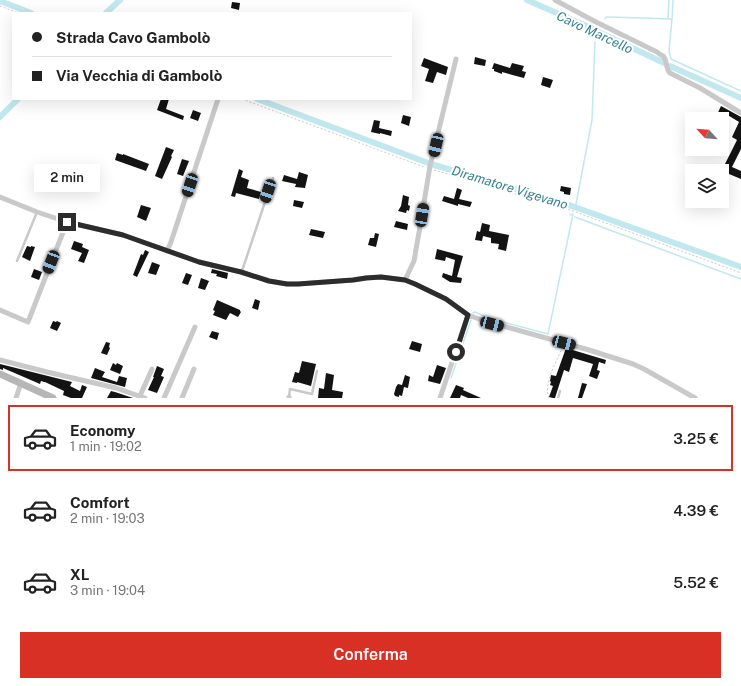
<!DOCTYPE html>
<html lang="it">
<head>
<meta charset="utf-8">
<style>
	:root { --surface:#fff; --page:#f2f2f2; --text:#222; --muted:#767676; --line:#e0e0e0; --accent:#d93025 }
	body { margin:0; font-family:"Public Sans",sans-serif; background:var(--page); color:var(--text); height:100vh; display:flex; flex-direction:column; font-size:15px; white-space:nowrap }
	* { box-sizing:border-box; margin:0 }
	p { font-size:13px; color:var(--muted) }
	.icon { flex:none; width:22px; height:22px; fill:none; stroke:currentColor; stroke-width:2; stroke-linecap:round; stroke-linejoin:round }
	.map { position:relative; height:398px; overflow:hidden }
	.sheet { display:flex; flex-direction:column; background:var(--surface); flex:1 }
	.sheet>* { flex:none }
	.guide { position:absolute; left:12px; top:12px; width:400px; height:88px; border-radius:0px; box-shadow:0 4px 16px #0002; display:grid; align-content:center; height:88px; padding:0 20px; background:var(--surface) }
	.needle { width:26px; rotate:296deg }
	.fabs { position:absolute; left:685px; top:112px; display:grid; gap:8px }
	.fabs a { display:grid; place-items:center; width:44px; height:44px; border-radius:0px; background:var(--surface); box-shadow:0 4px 16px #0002; font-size:20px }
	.end { position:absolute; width:18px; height:18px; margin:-9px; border:5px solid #2c2c2c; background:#fff; box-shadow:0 0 0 2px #fff }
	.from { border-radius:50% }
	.bubble { position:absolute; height:28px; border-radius:0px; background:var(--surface); box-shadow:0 4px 16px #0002; font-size:13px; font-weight:600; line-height:28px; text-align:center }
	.car { position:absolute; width:12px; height:24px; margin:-12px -6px; border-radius:5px; box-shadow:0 0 3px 1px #0007; background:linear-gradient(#222 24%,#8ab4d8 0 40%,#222 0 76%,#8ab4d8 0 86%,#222 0) }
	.guide b { display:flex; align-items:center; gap:14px; height:38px; font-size:15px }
	.guide b+b { border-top:1px solid var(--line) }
	.guide i { width:10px; height:10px; background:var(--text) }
	ul { padding:7px 0 0; list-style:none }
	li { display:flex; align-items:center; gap:12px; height:66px; margin:0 8px 6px; padding:0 12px; border:2px solid transparent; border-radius:0px }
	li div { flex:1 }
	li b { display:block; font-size:15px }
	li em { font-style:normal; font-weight:600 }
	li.current { border-color:var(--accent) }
	li>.icon { width:36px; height:36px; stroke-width:1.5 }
	.button { display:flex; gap:8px; margin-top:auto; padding:8px 20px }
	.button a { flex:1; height:46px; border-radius:0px; background:var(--accent); color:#fff; font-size:16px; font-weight:600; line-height:46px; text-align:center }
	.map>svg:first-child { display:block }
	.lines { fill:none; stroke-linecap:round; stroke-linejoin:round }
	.stream { stroke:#c1e8ee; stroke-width:1.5 }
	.canal { stroke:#c1e8ee; stroke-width:6 }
	.building { fill:#131313 }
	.path { stroke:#c9c9c9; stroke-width:1; stroke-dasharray:2 2; stroke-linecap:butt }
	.lane { stroke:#c9c9c9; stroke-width:2.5 }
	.street { stroke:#c9c9c9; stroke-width:5 }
	.secondary { stroke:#b6b6b6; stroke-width:7 }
	.route { stroke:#2c2c2c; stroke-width:5 }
	.labels { text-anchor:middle; stroke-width:4; stroke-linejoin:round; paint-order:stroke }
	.water-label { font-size:13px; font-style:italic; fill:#32818d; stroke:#fff }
</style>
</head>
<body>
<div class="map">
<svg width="741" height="398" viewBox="0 0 741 398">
	<rect width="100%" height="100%" fill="#fff"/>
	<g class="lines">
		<path class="stream" d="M605 19 606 17H610L672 19 673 0
			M668 19 669 0
			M672 19 669 51 671 59 741 91
			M576 204 592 120 595 42
			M571 208 572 206
			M570 214 571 215
			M575 217 741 279
			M473 313 475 312 488 318 548 334 573 214
			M451 378 471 320"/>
		<path class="canal" d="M527 0 584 25 664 63
			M0 1 31 13
			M106 13 120 0
			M670 66 741 98
			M257 99 431 164 572 206 741 267
			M0 117 18 99"/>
	</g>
	<path class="building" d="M232 2 240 3 239 10 231 8Z
		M475 57 486 60 485 66 474 64Z
		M424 58 448 67 446 75 437 72 433 83 425 81 429 69 421 66Z
		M494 63 510 68 512 63 524 66 522 71 526 72 524 78 520 77 502 72V74L494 71V69H492Z
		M543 77 553 80 550 88 541 85Z
		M161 99H169L166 109 184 116 183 120 157 110Z
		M721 106 741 117V149L732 167 741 171V179L729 174 725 183 727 184 722 195V170L737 140 732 137 739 122 726 114 723 119H715Z
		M193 110 201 113 198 121 190 118Z
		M403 115 411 117 409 126 401 123Z
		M374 120 380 121 379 128 392 131 391 136 380 133V134L371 132Z
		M166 147 174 150 171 156 172 157 162 179 155 176Z
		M117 153 123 155V154L149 164 146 171 115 160Z
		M182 159 189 161 183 176 177 174Z
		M239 169 243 171 241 177 249 180 247 188 261 192 259 199 236 193 235 197 231 196Z
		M299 172 308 175 305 188 295 187 296 184 282 181 284 175 297 179Z
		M561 186 571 188 570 195 564 194V192L560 191Z
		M457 188 462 190 459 199 472 202 470 207 458 204V206L442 201 444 196 454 199Z
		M403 195 409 197 408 205 410 206 409 211 407 210 406 213 398 211 401 206Z
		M294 200 304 202 302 208 293 206Z
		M141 205 151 208 146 221 137 217Z
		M396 221 408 224 407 230 394 227Z
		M482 223 490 225 489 231 509 235 506 251 498 249 499 244 491 243V238L483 236 482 241 475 240 477 231 480 232Z
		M311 229 325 232 323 238 309 235Z
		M375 233 379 234 376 247 368 245 370 238H374Z
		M74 241 83 244 82 247 89 250 84 263 78 261 82 253 71 249Z
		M27 246 31 247V246L35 247 30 261 22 257Z
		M437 249 463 256 457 277 462 278 461 283 450 282 442 277 443 273 452 276 455 260 446 257 445 261 435 259Z
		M145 250 149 252 137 277 133 275 141 254 143 255Z
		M152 262 160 265 156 275 148 273Z
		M34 269 42 272 39 280 31 277Z
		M212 269 228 273 227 279 216 276 217 274 211 273Z
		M186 273 192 275 188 285 182 283Z
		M201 278 209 281 205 290 198 288Z
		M255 299 260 301 258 310 252 308Z
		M217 300 240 310V311L241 312 238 317 230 313 226 320 213 315 215 311 213 310Z
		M53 321 56 322 57 321 61 323 57 331 50 328Z
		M212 331 219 333 217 340 209 337Z
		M412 341 422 344 420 352 409 349Z
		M106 342 110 343 109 347 110 348 107 355 101 353Z
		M566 348 606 360 605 364 599 362 597 370 600 371 597 379 589 376 593 364 573 358 569 372 564 370 555 398H553L549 397 553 386 550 385 551 382 550 381 551 375 556 376Z
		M302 361 316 364 311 386 297 382V383L292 382 295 372 299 373Z
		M113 363 116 365 117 363 123 366 120 374 110 370Z
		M0 364 72 382 70 386 80 391 82 385 87 387 82 398H71L63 395 64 391 45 382H44L41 381 40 384 3 368V370L0 369Z
		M437 365 446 368 440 384 428 381 429 375 433 377Z
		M157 366 164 369 161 376 164 377 157 393 148 390 154 377H153Z
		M95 368 105 372 102 377 117 382 119 376 127 378 125 387 91 378Z
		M326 373 334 375 332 390 343 392 342 398H318L319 388 324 389Z
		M405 375 410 377 408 388 404 387 402 396 399 395V397L395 396 394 394 396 387 398 384 402 385Z
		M582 383 587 384 582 398H578Z
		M456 385 464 388 463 390 481 398H468L461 395 460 398H450Z
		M111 391 115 392 133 398H107Z"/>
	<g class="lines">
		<path class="path" d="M0 6 18 13
			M242 99 424 167
			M434 170 573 211 741 273
			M549 398C543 384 557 361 562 348"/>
		<path class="lane" d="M17 261 37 212
			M242 271 273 178
			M289 397 290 389 312 394 317 371
			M558 398 560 391"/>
		<path class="street" d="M555 0 594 21 657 52C659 54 661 55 663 56 668 61 665 68 670 73L700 88 741 113
			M0 197 37 212 67 222 123 235 199 262 241 272 269 281 287 284H298L353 280 366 278 381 277 405 280 415 284 446 299 468 315 482 320 589 350 633 364 644 369 695 398
			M167 251 171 242 218 99
			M405 280 414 261 422 215 430 166 456 59
			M0 310 28 322 67 222
			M0 360 47 372 116 388 145 398
			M16 398 21 383
			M139 398 152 369
			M164 398 195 327
			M182 398 194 369
			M289 398V397
			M440 398 468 315"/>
		<path class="secondary" d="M0 374 53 398"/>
	</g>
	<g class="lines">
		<path class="route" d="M67 222 123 235 199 262 241 272 269 281 287 284H298L353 280 366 278 381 277 405 280 415 284 446 299 468 315 456 352"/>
	</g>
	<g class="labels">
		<g class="water-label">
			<text transform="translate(595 32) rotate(25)" y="5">Cavo Marcello</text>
			<text transform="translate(510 187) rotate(17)" y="5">Diramatore Vigevano</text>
		</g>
	</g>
</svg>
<div class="fabs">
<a><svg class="needle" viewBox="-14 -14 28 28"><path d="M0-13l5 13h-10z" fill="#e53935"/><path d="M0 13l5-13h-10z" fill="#767676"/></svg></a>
<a><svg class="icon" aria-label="layers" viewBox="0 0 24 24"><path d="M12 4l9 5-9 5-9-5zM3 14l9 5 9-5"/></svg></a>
</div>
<i class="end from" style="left:456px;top:352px"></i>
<i class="end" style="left:67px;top:222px"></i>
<div class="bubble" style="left:34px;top:164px;width:66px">2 min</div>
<i class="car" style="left:436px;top:145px;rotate:193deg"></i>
<i class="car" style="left:190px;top:185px;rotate:198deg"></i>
<i class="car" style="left:268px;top:191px;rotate:198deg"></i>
<i class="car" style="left:422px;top:215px;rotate:9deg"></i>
<i class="car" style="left:51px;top:262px;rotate:201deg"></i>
<i class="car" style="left:492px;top:324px;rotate:105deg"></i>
<i class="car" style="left:564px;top:343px;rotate:105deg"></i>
<div class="guide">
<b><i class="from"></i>Strada Cavo Gambolò</b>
<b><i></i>Via Vecchia di Gambolò</b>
</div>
</div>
<section class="sheet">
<ul>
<li class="current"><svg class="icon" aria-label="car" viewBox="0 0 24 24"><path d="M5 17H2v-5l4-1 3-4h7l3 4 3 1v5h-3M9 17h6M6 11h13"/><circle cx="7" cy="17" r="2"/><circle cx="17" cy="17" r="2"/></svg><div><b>Economy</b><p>1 min · 19:02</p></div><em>3.25 €</em></li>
<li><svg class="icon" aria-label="car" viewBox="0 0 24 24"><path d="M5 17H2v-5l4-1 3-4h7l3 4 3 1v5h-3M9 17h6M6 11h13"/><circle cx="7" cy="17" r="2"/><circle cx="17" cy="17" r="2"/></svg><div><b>Comfort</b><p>2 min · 19:03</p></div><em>4.39 €</em></li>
<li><svg class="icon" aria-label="car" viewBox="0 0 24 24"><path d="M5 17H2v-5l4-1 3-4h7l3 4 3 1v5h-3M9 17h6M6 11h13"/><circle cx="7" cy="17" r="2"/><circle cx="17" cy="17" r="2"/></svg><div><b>XL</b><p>3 min · 19:04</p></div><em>5.52 €</em></li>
</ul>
<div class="button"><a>Conferma</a></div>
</section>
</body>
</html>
